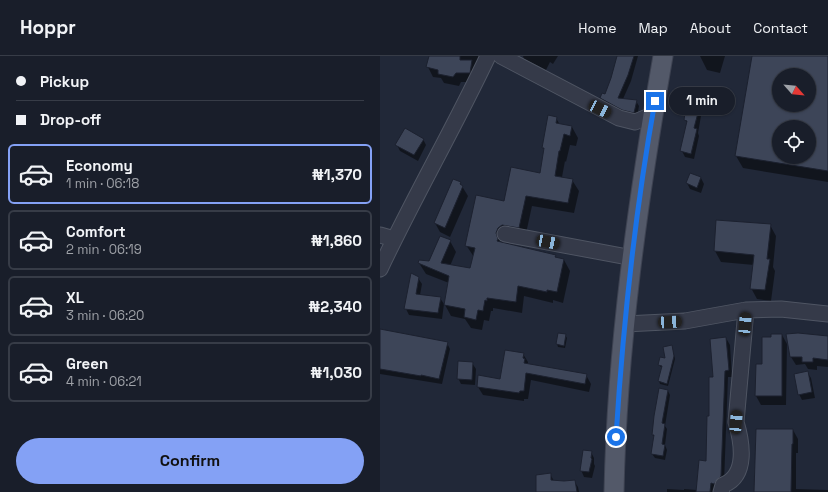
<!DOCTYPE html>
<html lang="en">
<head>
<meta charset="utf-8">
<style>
	:root { --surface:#191e2a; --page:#262b36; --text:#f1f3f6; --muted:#9fa2a8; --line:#373c47; --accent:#84a1f5 }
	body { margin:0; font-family:"Space Grotesk",sans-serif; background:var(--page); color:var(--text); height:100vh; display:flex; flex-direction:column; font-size:15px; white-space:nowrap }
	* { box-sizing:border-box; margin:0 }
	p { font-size:13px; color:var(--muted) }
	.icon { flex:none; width:22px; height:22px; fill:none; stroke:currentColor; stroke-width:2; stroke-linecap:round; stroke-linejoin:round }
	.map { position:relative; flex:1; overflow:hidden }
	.panel { display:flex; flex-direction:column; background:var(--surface); width:380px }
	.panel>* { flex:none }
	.top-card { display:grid; align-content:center; height:88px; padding:0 16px; background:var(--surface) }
	.needle { width:26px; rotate:117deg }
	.tools { position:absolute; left:392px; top:12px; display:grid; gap:8px }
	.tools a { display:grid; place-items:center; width:44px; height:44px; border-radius:50%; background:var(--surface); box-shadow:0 1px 3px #0004,0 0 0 1px var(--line); font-size:20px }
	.end { position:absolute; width:18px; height:18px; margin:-9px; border:5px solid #1a73e8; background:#fff; box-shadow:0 0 0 2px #fff }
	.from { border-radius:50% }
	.bubble { position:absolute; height:28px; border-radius:14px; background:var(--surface); box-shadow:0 1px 3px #0004,0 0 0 1px var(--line); font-size:13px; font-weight:700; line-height:28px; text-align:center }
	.car { position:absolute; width:12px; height:24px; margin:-12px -6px; border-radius:5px; box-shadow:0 0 3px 1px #0007; background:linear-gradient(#222 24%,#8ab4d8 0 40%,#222 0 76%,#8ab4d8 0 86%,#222 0) }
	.top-card b { display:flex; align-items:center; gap:14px; height:38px; font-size:15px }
	.top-card b+b { border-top:1px solid var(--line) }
	.top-card i { width:10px; height:10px; background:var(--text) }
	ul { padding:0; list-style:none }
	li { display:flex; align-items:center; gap:12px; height:60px; margin:0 8px 6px; padding:0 8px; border:2px solid var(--line); border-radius:6px }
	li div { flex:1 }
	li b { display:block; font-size:15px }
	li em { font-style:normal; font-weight:700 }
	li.on { border-color:var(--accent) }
	li>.icon { width:36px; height:36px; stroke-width:1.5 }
	.primary-button { display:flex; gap:8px; margin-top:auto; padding:8px 16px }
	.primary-button a { flex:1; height:46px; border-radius:24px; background:var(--accent); color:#111; font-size:16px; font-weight:700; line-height:46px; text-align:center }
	header { display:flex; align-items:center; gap:24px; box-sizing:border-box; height:56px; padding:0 20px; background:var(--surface); border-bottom:1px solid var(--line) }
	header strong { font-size:19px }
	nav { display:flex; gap:22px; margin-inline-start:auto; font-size:14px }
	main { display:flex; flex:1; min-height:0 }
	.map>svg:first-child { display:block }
	.shadow { fill:#0007; fill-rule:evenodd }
	.building { fill:#3d4558; stroke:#1c212f; fill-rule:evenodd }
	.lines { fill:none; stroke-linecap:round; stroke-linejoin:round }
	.minor-casing { stroke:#4f5563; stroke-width:17 }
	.major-casing { stroke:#3e4352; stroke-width:21 }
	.minor { stroke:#353a49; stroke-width:15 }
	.major { stroke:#535969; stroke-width:19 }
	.route { stroke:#1a73e8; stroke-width:5 }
</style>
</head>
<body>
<header>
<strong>Hoppr</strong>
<nav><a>Home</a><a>Map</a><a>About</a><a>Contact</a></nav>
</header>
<main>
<section class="panel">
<div class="top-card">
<b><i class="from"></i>Pickup</b>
<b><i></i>Drop-off</b>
</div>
<ul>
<li class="on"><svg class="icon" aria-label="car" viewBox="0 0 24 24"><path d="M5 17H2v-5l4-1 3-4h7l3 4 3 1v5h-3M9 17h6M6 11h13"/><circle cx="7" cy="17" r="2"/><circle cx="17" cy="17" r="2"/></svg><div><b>Economy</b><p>1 min · 06:18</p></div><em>₦1,370</em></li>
<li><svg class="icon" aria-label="car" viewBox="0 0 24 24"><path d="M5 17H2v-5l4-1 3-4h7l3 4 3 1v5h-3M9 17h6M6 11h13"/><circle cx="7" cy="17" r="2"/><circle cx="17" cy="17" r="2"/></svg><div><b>Comfort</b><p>2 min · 06:19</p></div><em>₦1,860</em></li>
<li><svg class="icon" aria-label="car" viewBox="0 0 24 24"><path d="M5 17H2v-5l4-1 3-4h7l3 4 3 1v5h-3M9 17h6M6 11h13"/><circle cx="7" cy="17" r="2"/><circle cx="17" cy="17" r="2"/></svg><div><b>XL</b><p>3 min · 06:20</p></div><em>₦2,340</em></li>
<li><svg class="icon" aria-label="car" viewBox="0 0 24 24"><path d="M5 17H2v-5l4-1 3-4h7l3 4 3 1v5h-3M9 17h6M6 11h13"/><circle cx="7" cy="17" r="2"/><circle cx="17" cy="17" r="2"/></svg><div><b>Green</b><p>4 min · 06:21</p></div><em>₦1,030</em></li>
</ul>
<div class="primary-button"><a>Confirm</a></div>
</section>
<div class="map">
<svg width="448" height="436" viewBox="0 0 448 436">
	<rect width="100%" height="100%" fill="#212838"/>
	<path class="shadow" d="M50 0H103L102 2 99 1 94 26H81L79 30 64 27 61 22 53 21 48 11Z
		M143 0H178L173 8 170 6 166 14 144 3Z
		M238 0H258L251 25 243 43 256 45 259 50 257 62 224 47 221 42 225 39 232 22Z
		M320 0H345L340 17 327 14Z
		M373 0H448V126L363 112 356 100ZM399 19H429V49H399ZM399 71H429V101H399Z
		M318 54 321 60 318 77 319 80 314 103 305 101 302 95 308 68 305 64Z
		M176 62 180 69 192 71 198 82 196 90 190 89 186 106 185 105 182 121 192 124 199 135 194 157 152 150 145 182 124 183 122 187 175 199 177 203 184 204 190 215 183 247 173 244V247L144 240 142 257 113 252V255H111L109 265 104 264 102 274 91 272 85 263 71 260 65 249 69 227 46 218 39 207 49 206 70 185 76 196 70 210 91 213 94 201 86 189 125 147 161 118 165 95 163 91Z
		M43 83 46 89 38 105 20 95 17 89Z
		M310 118 321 122 324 128 321 137 310 133 307 127Z
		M80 127 88 140 70 181 60 176 55 167Z
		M390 169 396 180 393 211 395 215 391 245 377 243 371 232 374 209 341 206 335 195Z
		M38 222 42 228 40 239 60 242 64 248 62 263 29 259 26 253Z
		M0 274 67 287 70 293 62 328 0 318Z
		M179 278 185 279 187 282 185 292 178 291 177 288Z
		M402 279 407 288 406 349H381L376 340 383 309 392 282Z
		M448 281V311L437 310V314L428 313 425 308 416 309 411 301Z
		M346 282 350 289 352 321H348L344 427 334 436H287V433L304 434V433L317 434 326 406 334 322Z
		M292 290 295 303 288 330 280 328 279 325 282 312 279 309 287 303Z
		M143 298 148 306V308L206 319 211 328 209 336 151 324 148 343H144V345L103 339 98 331 121 324Z
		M92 307 96 313 95 329 81 328 78 322Z
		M427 316 431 322 435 342 422 344 419 338Z
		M288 335 290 339 285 370 287 373 285 389 287 394 285 404 275 402 272 398 274 381 273 379 275 360Z
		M413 374 418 383V397H416V433L448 434V436H386Z
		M211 396 214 402V408L215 410 212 422 204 421 201 414Z
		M170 418 174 425H194L198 431 199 436H157Z"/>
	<path class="building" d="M49 0H80V4H92L90 17H76L73 21 58 18V14L46 11Z
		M237 0H254L248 19 238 42 257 44 254 57 242 54 220 42 222 37 225 38 231 22Z
		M372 0H448V115L355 100ZM399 19H429V49H399ZM399 71H429V101H399Z
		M306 50 319 53 314 72 317 73 311 98 300 95 307 65 304 64Z
		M168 59 177 61 176 67 192 70 190 80 184 78 180 95H179L175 120 193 123 188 147 146 140 139 172 122 169 118 172 116 177 118 183 117 185 176 199 175 201 184 203 177 236 167 234V236L138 230 136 246 107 242V245L105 244 103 255 98 254 96 264 84 261 85 253 64 249 69 220 38 207 39 204 49 205 60 180 71 184 61 207 90 212 95 192 85 190 96 139 124 145 131 111 160 117 164 92H162Z
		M25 72 44 83 34 99 15 89Z
		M310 117 321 121 317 132 306 127Z
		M73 123 81 126 80 128 83 130 65 172 54 167Z
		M336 164 391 168 387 203H390L385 234 370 233 374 199 334 195Z
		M31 217 39 221 36 238 61 241 58 257 24 253Z
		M0 273 68 286 59 323 41 319V320L0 313Z
		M178 277 186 278 184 290 176 288Z
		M418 277 448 280V304L433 302V306H422V301H410L406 278Z
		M391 278H402V340H375L376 308H382V281H391Z
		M346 281 349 314 345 315 341 420 334 428 331 427 330 436H316L319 404 326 405 327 360H329V321H333L330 283Z
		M292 289 294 300 287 328 278 325 282 310 278 309 280 301 285 302 283 291Z
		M125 294 144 297 143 302 145 303 144 307 207 318 205 328 146 317 144 335H140L139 337 97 331 98 319 120 323Z
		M78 305 93 306 92 324 77 323Z
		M428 315 432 336 418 339 414 318Z
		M279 332 288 334 282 367 285 368 282 388 285 389 283 400 271 398 273 385 274 379H272L274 360Z
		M376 373H413V388H412L411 436H374Z
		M203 394 212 395 211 402 212 403 209 416 200 415Z
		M171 417V424L184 425 195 424 197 436H156V419Z"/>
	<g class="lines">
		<defs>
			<path id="minor" d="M121 0 239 62 255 66 272 59
				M125 178 253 202
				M0 179 14 183
				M0 213C34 141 74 72 108 0
				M245 268 305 265 366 254 401 253 448 258
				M341 436 343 429C368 420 362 386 356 366L366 254"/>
			<path id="major" d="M234 436C237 290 258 144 283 0"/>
		</defs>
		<use href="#minor" class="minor-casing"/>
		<use href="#major" class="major-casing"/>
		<use href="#minor" class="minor"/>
		<use href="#major" class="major"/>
	</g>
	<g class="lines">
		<path class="route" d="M236 381C243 269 255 156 275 45"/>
	</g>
</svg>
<div class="tools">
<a><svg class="needle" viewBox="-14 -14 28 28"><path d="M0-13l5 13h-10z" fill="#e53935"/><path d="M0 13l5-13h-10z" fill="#9fa2a8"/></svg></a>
<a><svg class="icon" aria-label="locate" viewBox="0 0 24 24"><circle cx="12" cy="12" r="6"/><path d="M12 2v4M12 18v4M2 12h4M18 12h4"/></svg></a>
</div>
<i class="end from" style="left:236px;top:381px"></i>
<i class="end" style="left:275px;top:45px"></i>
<div class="bubble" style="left:289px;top:31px;width:66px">1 min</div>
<i class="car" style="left:220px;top:53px;rotate:116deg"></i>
<i class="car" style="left:168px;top:186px;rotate:101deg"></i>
<i class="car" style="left:290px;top:266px;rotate:87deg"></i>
<i class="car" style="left:365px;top:268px;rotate:5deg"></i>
<i class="car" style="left:356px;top:366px;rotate:5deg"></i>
</div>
</main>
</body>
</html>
